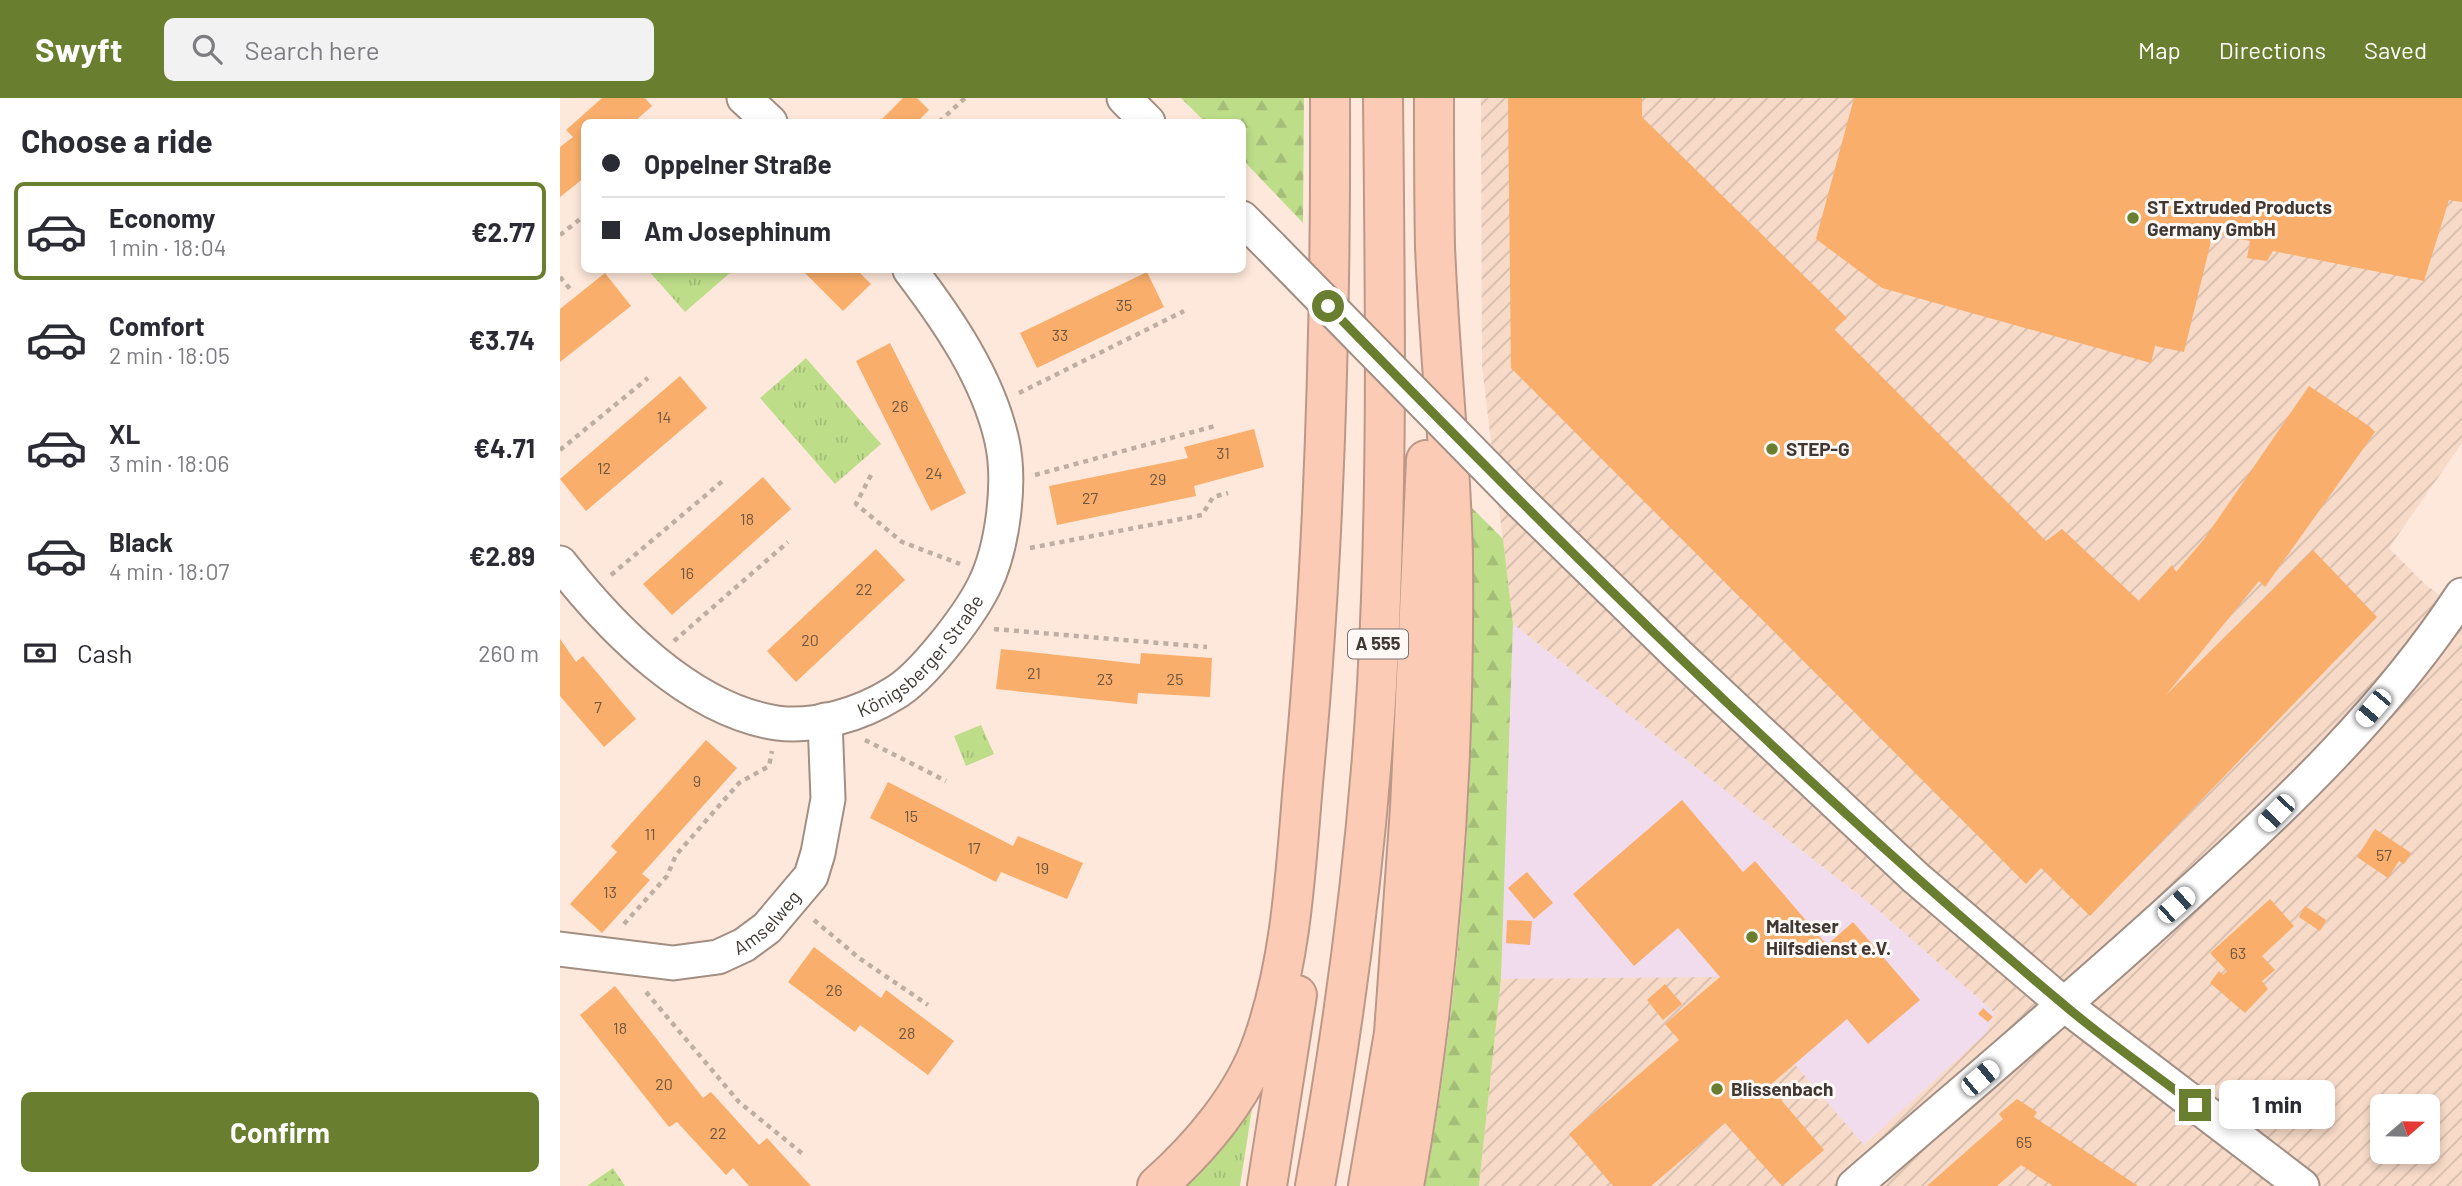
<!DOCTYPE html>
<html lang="en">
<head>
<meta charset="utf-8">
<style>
	:root { --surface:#fff; --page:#f2f2f3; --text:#2b2b33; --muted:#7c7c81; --line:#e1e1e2; --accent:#697e2e }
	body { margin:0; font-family:Barlow,sans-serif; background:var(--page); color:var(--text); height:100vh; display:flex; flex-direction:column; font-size:26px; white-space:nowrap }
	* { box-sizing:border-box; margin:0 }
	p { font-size:23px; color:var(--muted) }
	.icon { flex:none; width:38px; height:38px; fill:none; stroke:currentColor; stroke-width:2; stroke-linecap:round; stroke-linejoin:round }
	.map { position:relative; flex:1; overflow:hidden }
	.panel { display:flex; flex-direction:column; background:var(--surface); width:560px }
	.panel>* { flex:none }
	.guide { position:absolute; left:21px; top:21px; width:665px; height:154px; border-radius:10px; box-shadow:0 4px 10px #0003; display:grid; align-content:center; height:154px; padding:0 21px; background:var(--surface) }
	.needle { width:46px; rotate:70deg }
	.fabs { position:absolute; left:1810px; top:996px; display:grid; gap:14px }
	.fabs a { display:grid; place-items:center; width:70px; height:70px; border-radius:10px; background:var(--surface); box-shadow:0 4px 10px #0003; font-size:35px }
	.end { position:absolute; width:32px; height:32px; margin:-16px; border:9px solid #697e2e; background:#fff; box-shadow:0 0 0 4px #fff }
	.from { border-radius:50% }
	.bubble { position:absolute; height:49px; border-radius:10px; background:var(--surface); box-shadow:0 4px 10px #0003; font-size:23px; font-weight:700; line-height:49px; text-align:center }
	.car { position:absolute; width:21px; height:42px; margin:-21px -10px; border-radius:9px; box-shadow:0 0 5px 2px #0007; background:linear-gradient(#fff 24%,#345 0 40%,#fff 0 76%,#345 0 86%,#fff 0) }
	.guide b { display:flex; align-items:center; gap:24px; height:66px; font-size:26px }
	.guide b+b { border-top:2px solid var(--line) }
	.guide i { width:18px; height:18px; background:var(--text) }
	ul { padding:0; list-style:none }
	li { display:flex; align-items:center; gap:21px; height:98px; margin:0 14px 10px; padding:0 7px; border:4px solid transparent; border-radius:10px }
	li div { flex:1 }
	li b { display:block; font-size:26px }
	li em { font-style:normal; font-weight:700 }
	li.current { border-color:var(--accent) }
	li>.icon { width:63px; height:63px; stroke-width:1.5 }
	h2 { padding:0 21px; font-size:32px; line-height:84px }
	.pay { display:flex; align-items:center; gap:18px; height:77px; padding:0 21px; font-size:26px }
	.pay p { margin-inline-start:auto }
	.action { display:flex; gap:14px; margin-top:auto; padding:14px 21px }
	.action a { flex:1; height:80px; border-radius:10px; background:var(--accent); color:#fff; font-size:28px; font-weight:700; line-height:80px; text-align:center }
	header { display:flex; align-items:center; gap:42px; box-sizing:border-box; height:98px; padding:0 35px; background:var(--accent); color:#fff }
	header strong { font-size:33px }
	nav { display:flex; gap:38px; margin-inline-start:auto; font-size:24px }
	.search { width:490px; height:63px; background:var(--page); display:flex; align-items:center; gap:18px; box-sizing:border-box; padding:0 24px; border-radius:10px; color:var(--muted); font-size:26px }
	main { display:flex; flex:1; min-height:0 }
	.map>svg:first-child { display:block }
	.commercial { fill:#f0dcec }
	.industrial { fill:url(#industrial-furrows); fill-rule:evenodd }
	.grass { fill:url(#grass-tufts) }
	.forest { fill:url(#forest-firs) }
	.garden { fill:url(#garden-dots) }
	.building { fill:#f9ae6b }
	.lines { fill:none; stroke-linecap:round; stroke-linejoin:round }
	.minor-casing { stroke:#a28e82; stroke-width:37 }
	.highway-casing { stroke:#bb9888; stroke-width:42 }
	.path { stroke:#bfaea3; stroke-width:4.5; stroke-dasharray:5 5; stroke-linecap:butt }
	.minor { stroke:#fff; stroke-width:33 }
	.highway { stroke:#fccbb5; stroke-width:38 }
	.minor-bridge-casing { stroke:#a28e82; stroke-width:37; stroke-linecap:butt }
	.minor-bridge { stroke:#fff; stroke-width:33 }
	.route { stroke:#697e2e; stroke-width:9 }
	.poi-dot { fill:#697e2e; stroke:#fef9f6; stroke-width:2.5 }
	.labels { text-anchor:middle; stroke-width:6; stroke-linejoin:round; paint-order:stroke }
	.number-label { font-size:16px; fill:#6f5641 }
	.shield { fill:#fef9f6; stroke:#7a726e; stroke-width:2 }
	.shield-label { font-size:18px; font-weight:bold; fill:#413833 }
	.poi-label { font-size:19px; font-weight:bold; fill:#413833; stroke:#fef9f6; text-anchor:start }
	.street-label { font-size:19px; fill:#413833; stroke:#fef9f6 }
</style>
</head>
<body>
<header>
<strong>Swyft</strong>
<div class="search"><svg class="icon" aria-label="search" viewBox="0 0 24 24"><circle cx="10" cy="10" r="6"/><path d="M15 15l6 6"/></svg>Search here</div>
<nav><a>Map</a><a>Directions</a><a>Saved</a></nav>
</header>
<main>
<section class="panel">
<h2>Choose a ride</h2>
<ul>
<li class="current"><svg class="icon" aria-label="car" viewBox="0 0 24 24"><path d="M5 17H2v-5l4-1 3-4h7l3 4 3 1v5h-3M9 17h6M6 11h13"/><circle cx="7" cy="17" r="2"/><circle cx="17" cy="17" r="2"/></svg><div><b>Economy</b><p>1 min · 18:04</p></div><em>€2.77</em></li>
<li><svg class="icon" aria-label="car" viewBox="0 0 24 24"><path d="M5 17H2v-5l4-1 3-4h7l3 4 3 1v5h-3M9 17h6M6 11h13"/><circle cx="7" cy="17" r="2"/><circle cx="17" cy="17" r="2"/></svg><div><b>Comfort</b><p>2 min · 18:05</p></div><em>€3.74</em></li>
<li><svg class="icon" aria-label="car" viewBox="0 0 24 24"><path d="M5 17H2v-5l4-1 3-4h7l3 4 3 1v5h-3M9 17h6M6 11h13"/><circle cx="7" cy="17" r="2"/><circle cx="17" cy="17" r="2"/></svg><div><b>XL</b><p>3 min · 18:06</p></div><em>€4.71</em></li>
<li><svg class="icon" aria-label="car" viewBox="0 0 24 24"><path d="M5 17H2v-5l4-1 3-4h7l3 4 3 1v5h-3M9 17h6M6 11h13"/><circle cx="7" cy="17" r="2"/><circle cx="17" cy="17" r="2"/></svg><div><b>Black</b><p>4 min · 18:07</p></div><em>€2.89</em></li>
</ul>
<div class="pay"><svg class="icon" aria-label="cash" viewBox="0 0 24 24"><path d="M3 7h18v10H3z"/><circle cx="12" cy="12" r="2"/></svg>Cash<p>260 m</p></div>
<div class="action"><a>Confirm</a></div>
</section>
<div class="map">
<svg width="1902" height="1088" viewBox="0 0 1902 1088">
	<defs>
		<pattern id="industrial-furrows" width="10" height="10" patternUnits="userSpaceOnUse" patternTransform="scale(1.75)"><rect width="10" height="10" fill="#f7dac8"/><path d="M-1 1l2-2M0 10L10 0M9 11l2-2" fill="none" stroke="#d5bcac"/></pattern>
		<pattern id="grass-tufts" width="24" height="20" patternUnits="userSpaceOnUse" patternTransform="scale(1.75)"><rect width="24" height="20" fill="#bddd89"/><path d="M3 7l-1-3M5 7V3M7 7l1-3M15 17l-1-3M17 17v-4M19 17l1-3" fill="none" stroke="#a4be77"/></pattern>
		<pattern id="forest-firs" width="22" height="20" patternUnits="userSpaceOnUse" patternTransform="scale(1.75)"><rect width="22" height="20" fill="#bddd89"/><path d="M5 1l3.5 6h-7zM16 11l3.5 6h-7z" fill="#a4be77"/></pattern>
		<pattern id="garden-dots" width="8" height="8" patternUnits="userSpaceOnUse" patternTransform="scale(1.75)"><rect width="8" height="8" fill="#bddd89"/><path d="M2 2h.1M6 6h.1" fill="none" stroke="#a4be77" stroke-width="1.8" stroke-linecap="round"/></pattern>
	</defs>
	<rect width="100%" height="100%" fill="#fee8db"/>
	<path class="commercial" d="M953 526 1323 816 1435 915 1428 934 1304 1047 1234 967 941 881Z"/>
	<path class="industrial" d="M921 0H1902V345L1829 450 1865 486 1902 514V1088H919L941 881 1160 879 1304 1047 1427 934 1435 915 1323 816 953 526 922 269ZM1822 1008H1867V1054H1822Z"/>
	<path class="grass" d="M88 172H169L171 174 125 214Z
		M246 260 321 346 275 386 200 300Z
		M421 627 434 656 406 668 394 638Z
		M694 998 680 1088H621Z"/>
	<path class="forest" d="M621 0H744L743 125 683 62 682 24H645Z
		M908 406 943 441 953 526 941 881 919 1088H865C890 950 905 807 910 666 913 580 909 493 908 406Z"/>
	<path class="garden" d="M53 1070 65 1088H27Z"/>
	<path class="building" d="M42 0H85L92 8 74 24H24V80L0 99V49L13 39 6 32Z
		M343 0H357L369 12 357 24H319Z
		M948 0H1082V19L1287 220 1274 231 1486 443 1502 431 1579 503 1612 467 1616 474 1645 440 1749 288 1809 328 1815 334 1705 489 1699 483 1606 597 1753 452 1817 519 1530 818 1481 770 1466 786 951 270Z
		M1294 0H1902V104L1889 102 1864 183 1713 153 1707 163 1687 160 1690 143 1653 135 1624 254 1595 248 1591 265 1322 190 1256 141Z
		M242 172H297L311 186 283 213Z
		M587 174 604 209 477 270 460 235Z
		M45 175 71 208 0 264V211Z
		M330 245 406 395 371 413 296 263Z
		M120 278 147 310 26 413 0 381Z
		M694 331 704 369 634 388 636 398 497 427 489 388 628 360 624 349Z
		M203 379 231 411 112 517 83 486Z
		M316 451 345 482 236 584 207 553Z
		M0 541 16 564 23 558 76 621 44 649 0 598Z
		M441 551 580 566 581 555 652 560 650 599 578 595 577 606 436 591Z
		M146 642 177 670 82 776 90 782 42 835 10 806 57 754 51 748Z
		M328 684 453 748 458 738 523 765 507 801 441 774 436 784 310 720Z
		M1122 702 1183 774 1195 763 1267 847 1293 824 1360 902 1308 946 1287 921 1209 988 1264 1052 1222 1088 1165 1025 1091 1088H1053L1009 1036 1119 942 1105 926 1160 879 1118 830 1074 868 1013 796Z
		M1815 731 1851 755 1844 766 1839 763 1828 780 1797 759Z
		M967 774 993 805 974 821 948 790Z
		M1710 801 1734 828 1702 858 1715 872 1702 883 1708 891 1685 915 1650 885 1659 873 1663 877 1667 873 1650 855Z
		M1745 808 1766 822 1760 833 1739 819Z
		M947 822 972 823 970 847 946 845Z
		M254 849 321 900 326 892 394 943 368 977 300 927 295 934 228 884Z
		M1105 886 1122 906 1103 922 1087 902Z
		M55 888 143 1000 151 994 199 1047 207 1040 251 1088H189L173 1070 166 1077 117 1024 109 1029 20 917Z
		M1423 910 1433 919 1428 924 1418 916Z
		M1457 1001 1477 1014 1474 1019 1578 1088H1493L1461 1067 1437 1088H1367L1443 1021 1439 1016Z"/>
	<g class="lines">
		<defs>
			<g id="minor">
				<path d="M184 0 210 24"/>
				<path d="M564 0 588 24"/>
				<path d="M682 120 711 149"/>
				<path d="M960 403 1118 557 1356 780 1506 908 1742 1088"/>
				<path id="s1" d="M0 465C51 530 130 612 217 625 255 630 301 616 333 596 362 580 409 518 424 488 443 450 451 384 442 343 428 280 388 222 350 172"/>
				<path id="s2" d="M0 851 113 865 158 859 184 847 207 830 251 778 258 755 268 701 265 622"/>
				<path d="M1294 1088C1406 991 1519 896 1628 796 1728 706 1828 610 1902 497"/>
			</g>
			<path id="highway" d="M597 1088C641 1049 684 998 703 943 733 858 736 763 744 674 765 450 771 225 770 0
				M707 1088 737 897
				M755 1088C785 923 807 755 817 587 828 392 825 195 823 0
				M808 1088 834 935 850 710 866 362
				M844 1088C881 880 895 671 893 460 891 356 879 252 875 148 874 99 874 49 874 0"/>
		</defs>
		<use href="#minor" class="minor-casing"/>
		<use href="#highway" class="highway-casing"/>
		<path class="path" d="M379 24 405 0
			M0 137 24 118
			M0 179 11 192
			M459 295 624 213
			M0 352 88 280
			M311 377 296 406 342 444 400 466
			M475 377 655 328
			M470 450 642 417 653 399 668 395
			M51 477 165 381
			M434 531 647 549
			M114 543 228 444
			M305 642 386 683
			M254 822 299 860 368 907
			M64 826 107 778 116 757 179 685 209 668 212 653
			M86 894 179 1004 244 1057"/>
		<use href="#minor" class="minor"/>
		<use href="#highway" class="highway"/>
		<defs>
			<path id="minor-bridge" d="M711 149 960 403"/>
		</defs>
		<use href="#minor-bridge" class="minor-bridge-casing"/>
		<use href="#minor-bridge" class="minor-bridge"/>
	</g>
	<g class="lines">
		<path class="route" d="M768 208C1004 450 1244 689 1503 906 1545 942 1591 973 1635 1007"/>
	</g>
	<g class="poi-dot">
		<circle cx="1573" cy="120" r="7"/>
		<circle cx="1212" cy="351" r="7"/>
		<circle cx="1192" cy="839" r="7"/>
		<circle cx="1157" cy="991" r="7"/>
	</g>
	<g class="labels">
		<g class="number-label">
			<text x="564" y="213">35</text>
			<text x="500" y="243">33</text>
			<text x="340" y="314">26</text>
			<text x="104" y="325">14</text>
			<text x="663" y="361">31</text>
			<text x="44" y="376">12</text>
			<text x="374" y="381">24</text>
			<text x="598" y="387">29</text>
			<text x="530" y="406">27</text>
			<text x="187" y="427">18</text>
			<text x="127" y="481">16</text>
			<text x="304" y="497">22</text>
			<text x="250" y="548">20</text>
			<text x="474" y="581">21</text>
			<text x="545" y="587">23</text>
			<text x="615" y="587">25</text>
			<text x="38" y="615">7</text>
			<text x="137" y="689">9</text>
			<text x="351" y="724">15</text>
			<text x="90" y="742">11</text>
			<text x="414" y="756">17</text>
			<text x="1824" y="763">57</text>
			<text x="482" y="776">19</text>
			<text x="50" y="800">13</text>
			<text x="1678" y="861">63</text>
			<text x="274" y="898">26</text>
			<text x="60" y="936">18</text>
			<text x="347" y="941">28</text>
			<text x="104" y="992">20</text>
			<text x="158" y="1041">22</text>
			<text x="1464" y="1050">65</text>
		</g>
		<rect class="shield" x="788" y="531.5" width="60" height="29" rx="5"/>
		<g class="shield-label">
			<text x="818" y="552">A 555</text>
		</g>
		<g class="poi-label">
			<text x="1587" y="116">ST Extruded Products<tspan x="1587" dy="22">Germany GmbH</tspan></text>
			<text x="1226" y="358">STEP-G</text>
			<text x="1206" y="835">Malteser<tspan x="1206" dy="22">Hilfsdienst e.V.</tspan></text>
			<text x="1171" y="998">Blissenbach</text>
		</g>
		<g class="street-label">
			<text dy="7" stroke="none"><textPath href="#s1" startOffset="443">Königsberger Straße</textPath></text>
			<text dy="7" stroke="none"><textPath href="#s2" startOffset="220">Amselweg</textPath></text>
		</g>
	</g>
</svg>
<div class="fabs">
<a><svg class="needle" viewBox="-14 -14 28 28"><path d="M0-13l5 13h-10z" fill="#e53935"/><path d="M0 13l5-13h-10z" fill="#7c7c81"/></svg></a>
</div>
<i class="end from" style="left:768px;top:208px"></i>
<i class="end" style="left:1635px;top:1007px"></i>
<div class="bubble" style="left:1659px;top:982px;width:116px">1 min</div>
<i class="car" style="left:1813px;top:610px;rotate:220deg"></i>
<i class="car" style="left:1716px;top:715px;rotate:224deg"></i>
<i class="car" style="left:1616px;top:807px;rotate:48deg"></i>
<i class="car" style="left:1420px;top:980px;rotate:50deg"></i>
<div class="guide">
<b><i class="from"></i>Oppelner Straße</b>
<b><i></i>Am Josephinum</b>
</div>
</div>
</main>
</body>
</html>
